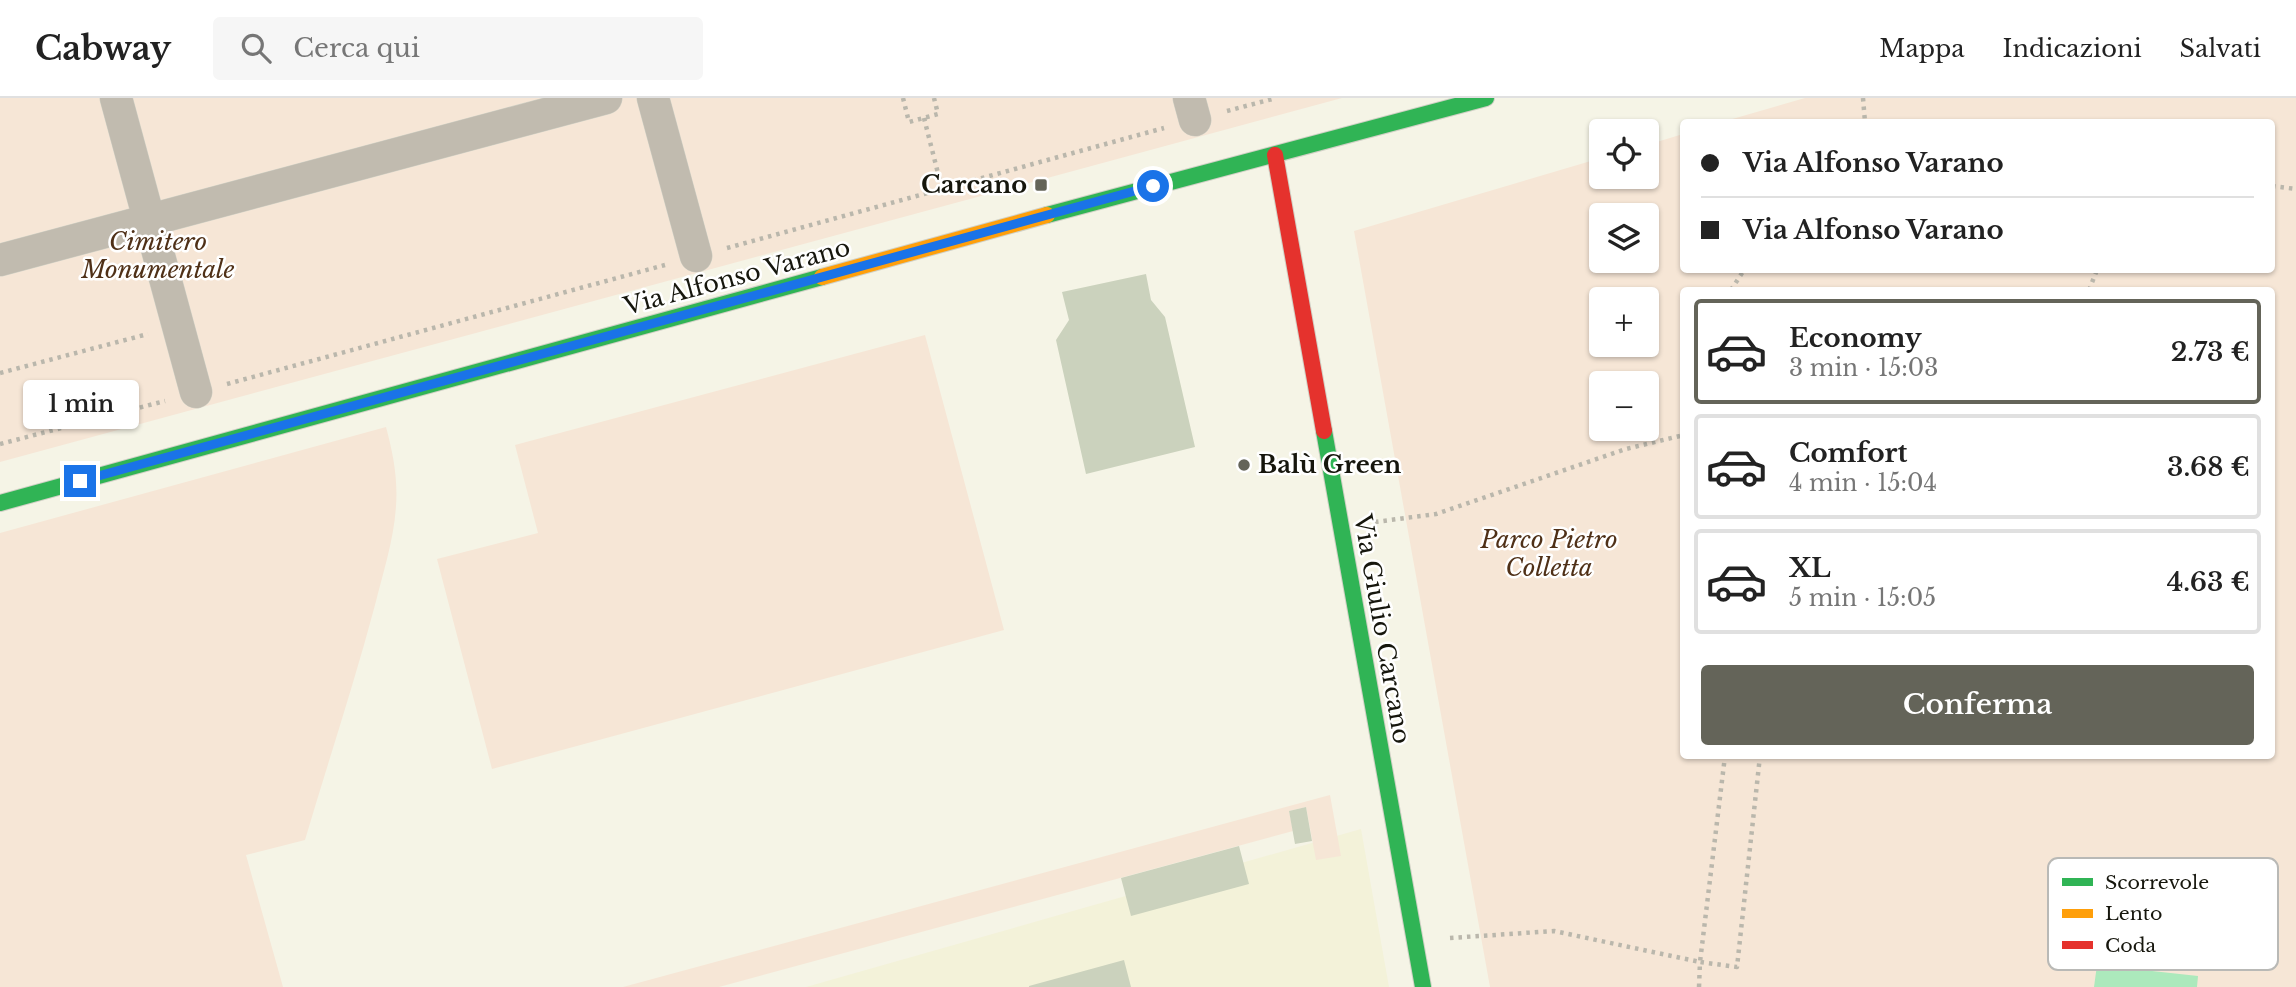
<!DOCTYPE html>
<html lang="it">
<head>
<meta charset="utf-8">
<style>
	:root { --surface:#fff; --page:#f6f6f6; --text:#222; --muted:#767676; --line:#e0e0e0; --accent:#646459 }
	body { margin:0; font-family:"Libre Baskerville",serif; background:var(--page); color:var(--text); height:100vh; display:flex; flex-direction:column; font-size:26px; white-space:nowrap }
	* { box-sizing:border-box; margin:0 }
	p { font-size:23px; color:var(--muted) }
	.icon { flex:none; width:38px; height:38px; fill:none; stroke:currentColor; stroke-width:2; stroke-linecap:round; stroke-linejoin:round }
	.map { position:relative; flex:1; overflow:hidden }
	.sheet { position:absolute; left:1680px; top:189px; width:595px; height:472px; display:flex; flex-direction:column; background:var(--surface); border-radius:7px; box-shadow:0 2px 5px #0004 }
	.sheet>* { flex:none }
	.guide { position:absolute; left:1680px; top:21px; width:595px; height:154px; border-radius:7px; box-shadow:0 2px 5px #0004; display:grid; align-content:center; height:154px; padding:0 21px; background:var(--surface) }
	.controls { position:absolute; left:1589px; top:21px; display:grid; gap:14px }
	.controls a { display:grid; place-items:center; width:70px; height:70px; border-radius:7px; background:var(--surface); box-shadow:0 2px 5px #0004; font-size:35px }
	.end { position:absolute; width:32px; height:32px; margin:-16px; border:9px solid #1a73e8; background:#fff; box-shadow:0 0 0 4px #fff }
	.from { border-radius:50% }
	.bubble { position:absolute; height:49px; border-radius:7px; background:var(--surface); box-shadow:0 2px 5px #0004; font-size:23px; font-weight:600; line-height:49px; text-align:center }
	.guide b { display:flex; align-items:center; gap:24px; height:66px; font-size:26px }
	.guide b+b { border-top:2px solid var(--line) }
	.guide i { width:18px; height:18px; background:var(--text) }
	ul { padding:12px 0 0; list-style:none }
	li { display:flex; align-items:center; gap:21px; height:105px; margin:0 14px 10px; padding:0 7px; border:4px solid var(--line); border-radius:7px }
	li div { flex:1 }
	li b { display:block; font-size:26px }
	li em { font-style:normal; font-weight:600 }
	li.current { border-color:var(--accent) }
	li>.icon { width:63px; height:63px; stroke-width:1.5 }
	.primary-button { display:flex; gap:14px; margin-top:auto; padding:14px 21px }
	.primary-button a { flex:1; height:80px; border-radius:7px; background:var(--accent); color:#fff; font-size:28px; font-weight:600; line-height:80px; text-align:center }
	header { display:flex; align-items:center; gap:42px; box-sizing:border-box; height:98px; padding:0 35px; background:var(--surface); border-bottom:2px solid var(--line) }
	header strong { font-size:33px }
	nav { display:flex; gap:38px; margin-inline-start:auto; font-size:24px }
	.search { width:490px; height:63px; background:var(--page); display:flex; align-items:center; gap:18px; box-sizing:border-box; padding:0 24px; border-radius:7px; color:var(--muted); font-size:26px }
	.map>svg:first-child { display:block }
	.built { fill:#f3f2d9 }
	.green { fill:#f6e6d6; fill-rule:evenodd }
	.water { fill:#ace9bc }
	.building { fill:#cbd2bd }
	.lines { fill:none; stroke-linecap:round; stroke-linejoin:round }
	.street-casing { stroke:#d0d0c5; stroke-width:33 }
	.fast-casing { stroke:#d0d0c5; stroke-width:18 }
	.slow-casing { stroke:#d0d0c5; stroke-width:18 }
	.jam-casing { stroke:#d0d0c5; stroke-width:18 }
	.path { stroke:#bab7ac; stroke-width:4.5; stroke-dasharray:3.5 5; stroke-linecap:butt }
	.street { stroke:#c1bbaf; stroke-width:32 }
	.fast { stroke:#30b455; stroke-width:16 }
	.slow { stroke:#ff9f0a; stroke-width:16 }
	.jam { stroke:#e5322d; stroke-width:16 }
	.route { stroke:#1a73e8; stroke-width:9 }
	.poi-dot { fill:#646459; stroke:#fff; stroke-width:2.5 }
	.labels { text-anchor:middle; stroke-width:5; stroke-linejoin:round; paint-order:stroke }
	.poi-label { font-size:24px; font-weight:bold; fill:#16160d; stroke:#fff; text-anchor:end }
	.park-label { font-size:24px; font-style:italic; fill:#4f3017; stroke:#fff }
	.street-label { font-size:24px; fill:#16160d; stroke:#fff }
	.key { fill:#fff; stroke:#b9b9b6; stroke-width:2 }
	.key-label { font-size:19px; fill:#16160d }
</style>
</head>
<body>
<header>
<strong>Cabway</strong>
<div class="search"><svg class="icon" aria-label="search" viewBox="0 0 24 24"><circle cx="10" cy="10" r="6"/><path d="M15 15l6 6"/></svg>Cerca qui</div>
<nav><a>Mappa</a><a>Indicazioni</a><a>Salvati</a></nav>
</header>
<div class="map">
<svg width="2296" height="889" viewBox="0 0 2296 889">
	<rect width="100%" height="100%" fill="#f5f4e6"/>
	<path class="built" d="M1361 731 1389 889H806Z"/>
	<path class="green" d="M0 0H1342L0 364Z
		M1805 0H2296V889H1490L1354 133 1601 60V79H1647V47L1683 36 1684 172H2272V24H1722ZM1601 117H1647V163H1601ZM1684 192H2272V658H1684ZM1601 201H1647V247H1601ZM1601 285H1647V331H1601Z
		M925 237 1004 532 492 671 437 461 538 435 515 347Z
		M386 329C393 355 398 380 396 408 394 441 383 475 375 507 354 586 328 664 305 742L246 757 283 889H0V435Z
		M1330 697 1341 758 1316 762 1306 709 1289 713 1293 733 719 889H623Z"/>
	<path class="water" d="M2097 867 2198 878 2197 889H2094Z"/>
	<path class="building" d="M1146 176 1151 202 1165 219 1195 349 1086 376 1056 242 1069 222 1062 194Z
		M1306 709 1312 743 1295 746 1289 713Z
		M1239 748 1249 786 1131 818 1121 780Z
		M1124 862 1131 889H1029V888Z"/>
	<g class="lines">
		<defs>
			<path id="street" d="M116 0 196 294
				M653 0 696 158
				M1189 0 1195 22
				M0 162 606 0"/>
			<path id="fast" d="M1047 117 1486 0
				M1324 333 1423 889
				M0 405 822 179"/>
			<path id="slow" d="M822 179 1047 117"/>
			<path id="jam" d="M1275 57 1324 333"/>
		</defs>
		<use href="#street" class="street-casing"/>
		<use href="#fast" class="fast-casing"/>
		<use href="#slow" class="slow-casing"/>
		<use href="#jam" class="jam-casing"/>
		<path class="path" d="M903 0 909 24 938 16 934 0
			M1863 0 1865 24
			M1227 13 1276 0
			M924 20 942 91
			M2272 88 2296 91
			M727 150 1164 30
			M1731 192 1744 172
			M2089 192 2097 172
			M0 275 148 236
			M227 286 665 167
			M0 346 165 303
			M1375 424 1436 416 1626 351 1684 337
			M1450 840 1554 833 1700 864 1725 658
			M1699 889 1700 864 1737 869 1760 658"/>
		<use href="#street" class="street"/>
		<use href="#fast" class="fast"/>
		<use href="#slow" class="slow"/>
		<use href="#jam" class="jam"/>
	</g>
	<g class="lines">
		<path class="route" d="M80 383 1153 88"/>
	</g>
	<g class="poi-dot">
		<rect x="1034" y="80" width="14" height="14" rx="3.5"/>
		<circle cx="1244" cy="367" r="7"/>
	</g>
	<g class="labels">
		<g class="poi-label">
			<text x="1027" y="95">Carcano</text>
			<text x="1258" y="375" text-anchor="start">Balù Green</text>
		</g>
		<g class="park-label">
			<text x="158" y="152">Cimitero<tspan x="158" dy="28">Monumentale</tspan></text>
			<text x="1549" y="450">Parco Pietro<tspan x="1549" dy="28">Colletta</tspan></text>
		</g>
		<g class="street-label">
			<text transform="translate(737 179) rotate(-15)" y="8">Via Alfonso Varano</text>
			<text transform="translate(1382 531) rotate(80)" y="8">Via Giulio Carcano</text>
		</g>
	</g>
	<rect x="2048" y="760" width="230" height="112" rx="10" class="key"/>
	<rect x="2062" y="780" width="31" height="8" fill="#30b455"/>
	<rect x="2062" y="811" width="31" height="9" fill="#ff9f0a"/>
	<rect x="2062" y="843" width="31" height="8" fill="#e5322d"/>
	<g class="key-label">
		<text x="2105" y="791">Scorrevole</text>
		<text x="2105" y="822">Lento</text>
		<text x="2105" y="854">Coda</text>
	</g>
</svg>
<div class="controls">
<a><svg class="icon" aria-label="locate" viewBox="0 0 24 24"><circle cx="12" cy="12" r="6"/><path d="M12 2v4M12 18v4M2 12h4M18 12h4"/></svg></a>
<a><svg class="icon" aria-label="layers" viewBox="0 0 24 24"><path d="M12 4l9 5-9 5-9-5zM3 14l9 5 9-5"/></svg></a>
<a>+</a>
<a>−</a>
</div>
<i class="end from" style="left:1153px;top:88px"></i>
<i class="end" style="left:80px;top:383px"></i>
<div class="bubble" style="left:23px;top:282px;width:116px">1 min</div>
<div class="guide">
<b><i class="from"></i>Via Alfonso Varano</b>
<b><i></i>Via Alfonso Varano</b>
</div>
<section class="sheet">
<ul>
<li class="current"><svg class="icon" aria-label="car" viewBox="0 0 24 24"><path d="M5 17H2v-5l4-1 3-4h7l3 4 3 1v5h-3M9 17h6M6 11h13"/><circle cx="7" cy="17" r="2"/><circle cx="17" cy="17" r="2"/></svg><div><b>Economy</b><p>3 min · 15:03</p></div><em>2.73 €</em></li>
<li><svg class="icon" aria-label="car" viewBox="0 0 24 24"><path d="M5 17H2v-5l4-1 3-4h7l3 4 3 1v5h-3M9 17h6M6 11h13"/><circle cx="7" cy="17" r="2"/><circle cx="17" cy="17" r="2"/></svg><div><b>Comfort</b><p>4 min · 15:04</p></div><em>3.68 €</em></li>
<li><svg class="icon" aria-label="car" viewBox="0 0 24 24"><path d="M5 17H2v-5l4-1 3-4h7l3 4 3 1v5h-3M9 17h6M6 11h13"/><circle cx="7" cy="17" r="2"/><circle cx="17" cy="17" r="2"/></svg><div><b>XL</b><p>5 min · 15:05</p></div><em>4.63 €</em></li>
</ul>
<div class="primary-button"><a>Conferma</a></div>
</section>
</div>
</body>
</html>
